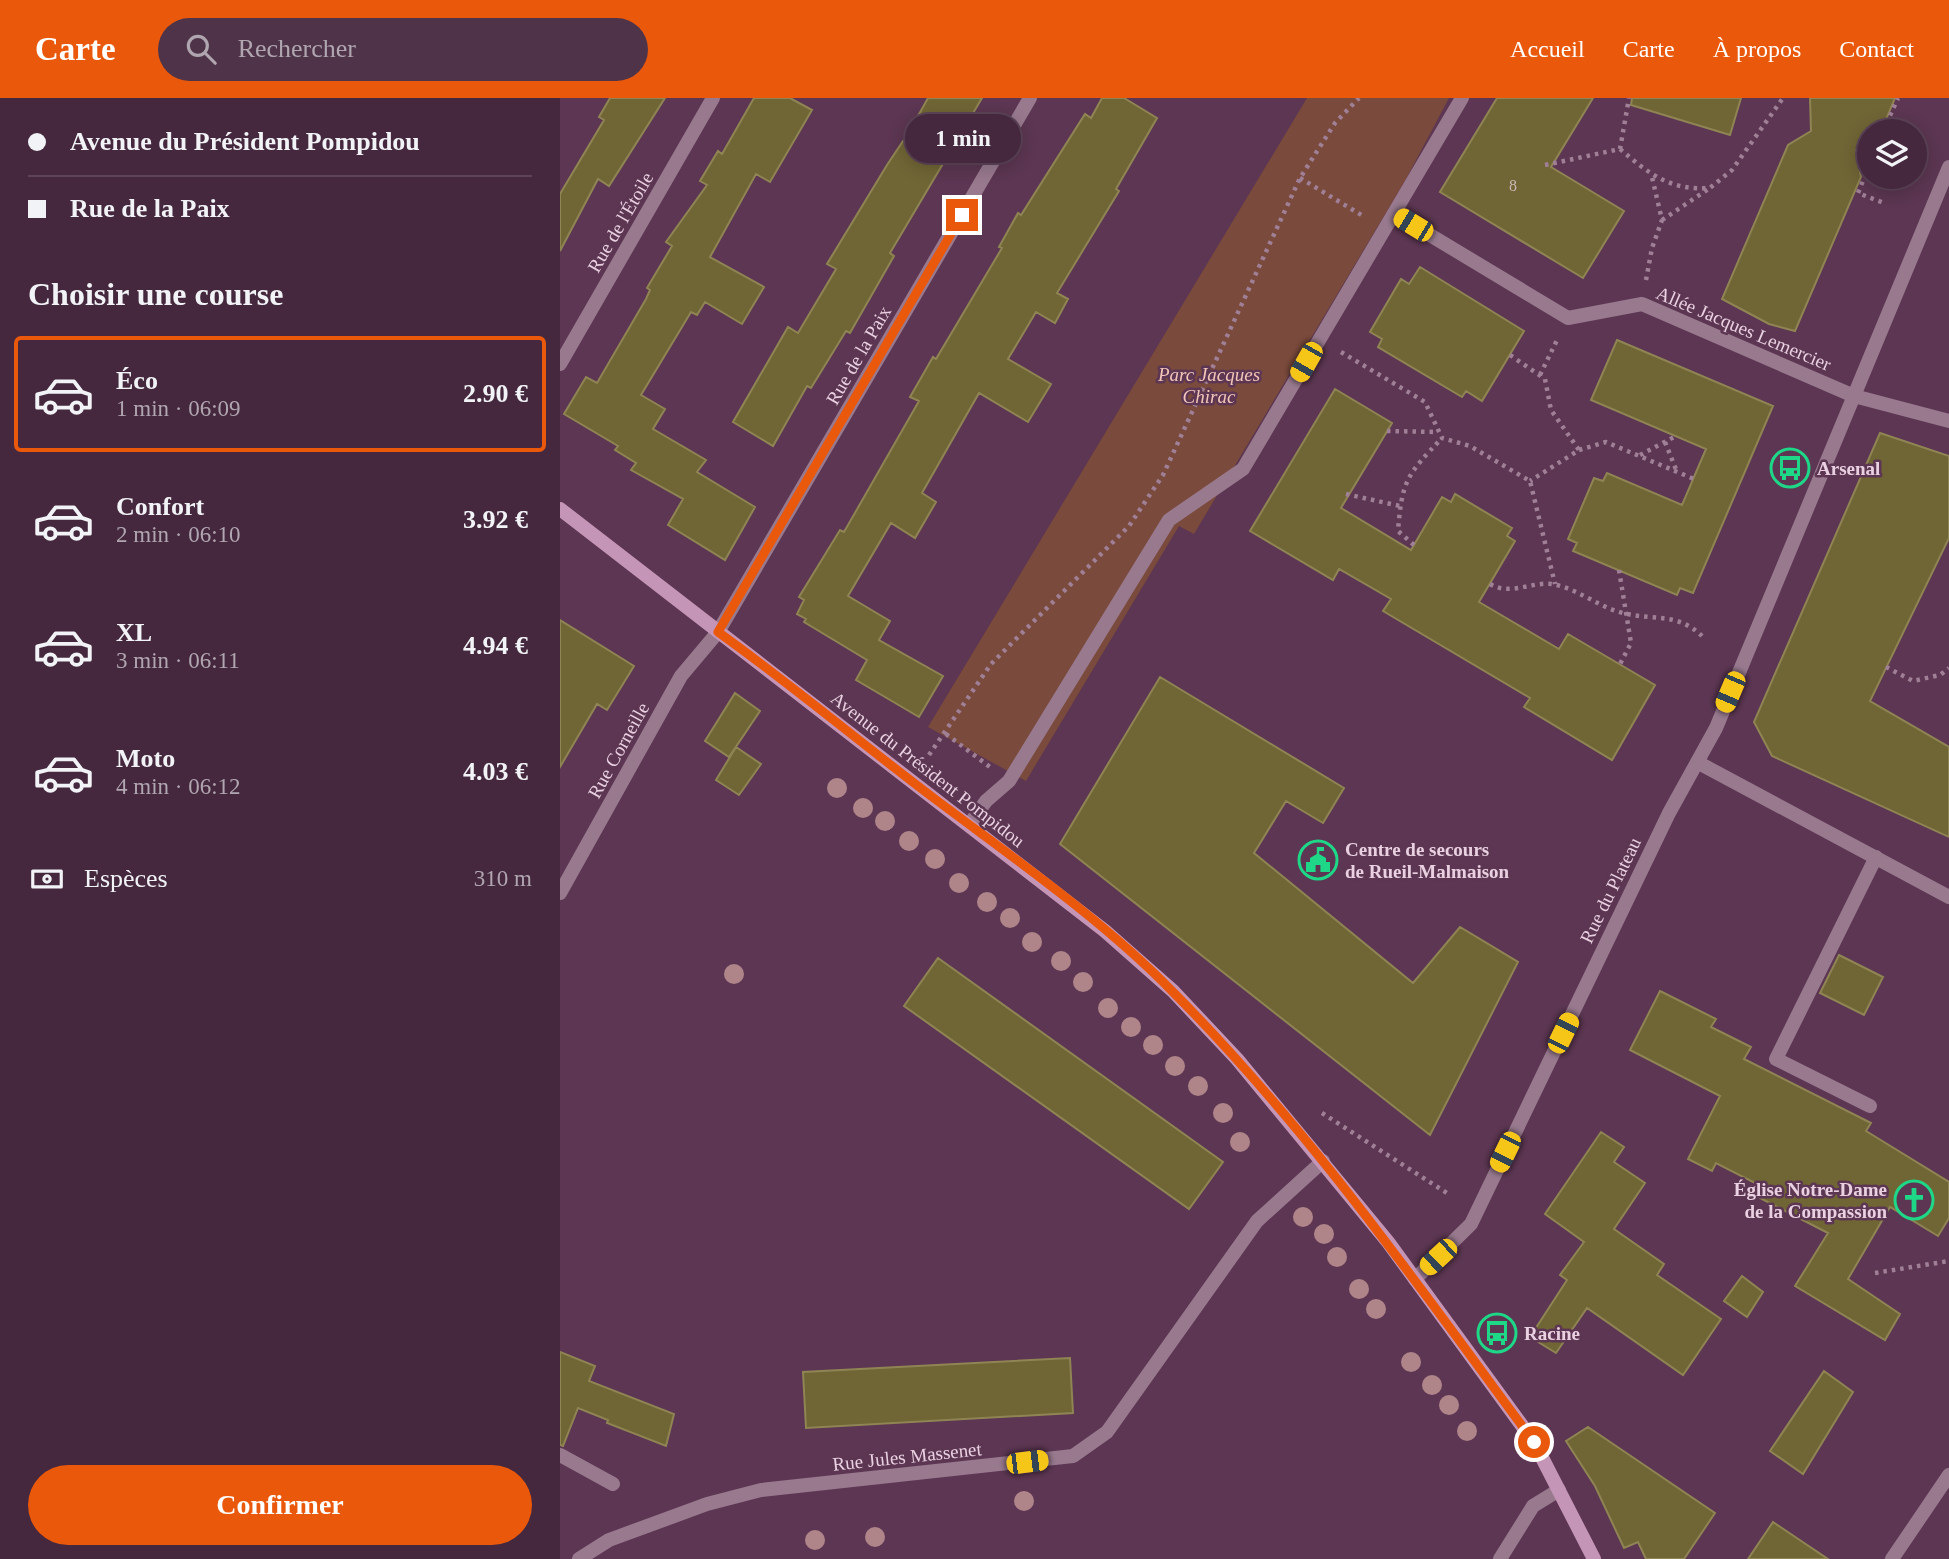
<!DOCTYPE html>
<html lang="fr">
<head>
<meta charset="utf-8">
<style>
	:root { --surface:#45283e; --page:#4f3449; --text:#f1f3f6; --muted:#b0a6b0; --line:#5d4458; --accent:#ea580c }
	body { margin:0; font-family:"Times New Roman",serif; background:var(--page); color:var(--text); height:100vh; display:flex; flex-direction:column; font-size:26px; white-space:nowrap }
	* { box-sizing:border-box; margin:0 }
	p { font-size:23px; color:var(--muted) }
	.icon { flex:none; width:38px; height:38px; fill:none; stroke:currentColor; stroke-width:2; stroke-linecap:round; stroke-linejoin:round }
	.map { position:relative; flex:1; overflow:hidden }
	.drawer { display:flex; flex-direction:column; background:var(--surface); width:560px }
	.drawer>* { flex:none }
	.banner { display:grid; align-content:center; height:154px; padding:0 28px; background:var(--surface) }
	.controls { position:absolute; left:1297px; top:21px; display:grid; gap:14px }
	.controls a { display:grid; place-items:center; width:70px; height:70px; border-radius:50%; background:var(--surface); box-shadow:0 4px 18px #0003,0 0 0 2px var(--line); font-size:35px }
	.end { position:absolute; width:32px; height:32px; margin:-16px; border:9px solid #ea580c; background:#fff; box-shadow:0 0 0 4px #fff }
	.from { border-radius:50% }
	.bubble { position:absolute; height:49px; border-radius:24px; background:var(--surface); box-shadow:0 4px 18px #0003,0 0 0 2px var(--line); font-size:23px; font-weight:600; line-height:49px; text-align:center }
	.car { position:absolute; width:21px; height:42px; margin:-21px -10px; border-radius:9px; box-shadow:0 0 5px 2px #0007; background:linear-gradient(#f5c518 24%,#345 0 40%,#f5c518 0 76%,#345 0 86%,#f5c518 0) }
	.banner b { display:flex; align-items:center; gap:24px; height:66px; font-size:26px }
	.banner b+b { border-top:2px solid var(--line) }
	.banner i { width:18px; height:18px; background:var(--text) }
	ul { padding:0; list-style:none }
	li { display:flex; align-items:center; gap:21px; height:116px; margin:0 14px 10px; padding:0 14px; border:4px solid transparent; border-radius:7px }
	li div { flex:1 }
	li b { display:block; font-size:26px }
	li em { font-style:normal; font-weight:600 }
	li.active { border-color:var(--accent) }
	li>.icon { width:63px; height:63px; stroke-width:1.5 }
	h2 { padding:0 28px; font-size:32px; line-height:84px }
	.pay { display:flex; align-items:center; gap:18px; height:77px; padding:0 28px; font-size:26px }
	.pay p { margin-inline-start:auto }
	.button { display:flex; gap:14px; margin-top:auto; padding:14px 28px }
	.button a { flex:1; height:80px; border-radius:42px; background:var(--accent); color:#fff; font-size:28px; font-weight:600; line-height:80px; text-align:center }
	header { display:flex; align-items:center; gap:42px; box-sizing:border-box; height:98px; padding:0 35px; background:var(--accent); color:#fff }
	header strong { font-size:33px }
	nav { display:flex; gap:38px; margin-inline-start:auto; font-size:24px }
	.search { width:490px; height:63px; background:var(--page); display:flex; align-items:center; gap:18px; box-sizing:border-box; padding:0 24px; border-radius:38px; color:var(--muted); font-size:26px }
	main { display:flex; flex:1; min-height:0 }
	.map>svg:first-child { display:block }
	.green { fill:#7a4a3c }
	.building { fill:#706535; stroke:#8f8453; stroke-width:2 }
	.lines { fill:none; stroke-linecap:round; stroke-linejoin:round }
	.path { stroke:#a08097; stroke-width:4.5; stroke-dasharray:3.5 5; stroke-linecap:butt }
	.lane { stroke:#98798e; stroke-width:14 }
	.street { stroke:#98798e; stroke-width:14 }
	.secondary { stroke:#c595b7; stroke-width:14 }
	.tree { fill:#af858a }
	.route { stroke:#ea580c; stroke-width:9 }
	.labels { text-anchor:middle; stroke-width:5; stroke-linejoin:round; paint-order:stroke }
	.number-label { font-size:16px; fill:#cbb6b6 }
	.street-label { font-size:19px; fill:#e9d1e1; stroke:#5c3652 }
	.park-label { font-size:19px; font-style:italic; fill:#f3c5b8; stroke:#5c3652 }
	.poi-label { font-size:19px; font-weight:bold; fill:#e9d1e1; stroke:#5c3652; text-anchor:start }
</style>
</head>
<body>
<header>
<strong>Carte</strong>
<div class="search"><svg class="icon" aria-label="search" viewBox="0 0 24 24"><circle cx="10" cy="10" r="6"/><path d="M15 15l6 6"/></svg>Rechercher</div>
<nav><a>Accueil</a><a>Carte</a><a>À propos</a><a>Contact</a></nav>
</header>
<main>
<section class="drawer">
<div class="banner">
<b><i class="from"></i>Avenue du Président Pompidou</b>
<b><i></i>Rue de la Paix</b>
</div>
<h2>Choisir une course</h2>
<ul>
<li class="active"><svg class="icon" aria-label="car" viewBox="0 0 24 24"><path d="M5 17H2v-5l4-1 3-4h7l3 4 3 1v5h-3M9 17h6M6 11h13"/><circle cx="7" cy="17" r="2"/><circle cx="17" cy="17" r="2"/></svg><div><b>Éco</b><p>1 min · 06:09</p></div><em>2.90 €</em></li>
<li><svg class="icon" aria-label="car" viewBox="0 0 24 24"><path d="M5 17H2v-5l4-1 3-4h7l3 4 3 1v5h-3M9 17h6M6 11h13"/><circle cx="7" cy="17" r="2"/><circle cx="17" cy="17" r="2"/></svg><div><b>Confort</b><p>2 min · 06:10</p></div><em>3.92 €</em></li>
<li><svg class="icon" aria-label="car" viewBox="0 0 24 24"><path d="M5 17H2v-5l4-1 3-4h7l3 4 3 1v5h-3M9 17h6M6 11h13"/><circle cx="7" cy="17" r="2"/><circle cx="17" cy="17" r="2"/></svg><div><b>XL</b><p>3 min · 06:11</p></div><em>4.94 €</em></li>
<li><svg class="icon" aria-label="car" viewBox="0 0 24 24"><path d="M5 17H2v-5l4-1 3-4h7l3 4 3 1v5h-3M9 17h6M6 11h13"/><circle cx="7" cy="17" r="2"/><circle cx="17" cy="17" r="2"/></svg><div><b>Moto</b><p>4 min · 06:12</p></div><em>4.03 €</em></li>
</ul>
<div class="pay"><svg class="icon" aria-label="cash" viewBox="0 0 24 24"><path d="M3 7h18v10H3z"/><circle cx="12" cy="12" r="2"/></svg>Espèces<p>310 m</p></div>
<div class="button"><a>Confirmer</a></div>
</section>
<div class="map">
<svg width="1389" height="1461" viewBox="0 0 1389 1461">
	<rect width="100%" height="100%" fill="#5c3652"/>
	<path class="green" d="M747 0H889L846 81 634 436 619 428 466 683 368 629Z"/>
	<path class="building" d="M50 0H105L49 88 38 81 0 153V96L44 22 39 19Z
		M194 0H230L252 12 210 84 196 76 150 159 204 189 182 226 145 204 137 217 131 214 81 297 105 311 93 331 146 362 137 374 195 409 165 462 108 427 123 401 71 372 76 365 55 352 58 348 4 316 26 279 37 285 86 201 90 192 87 190 112 148 106 144 147 87 140 83 158 53 162 56Z
		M368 0H422L330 155 334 158 290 235 286 233 251 290 247 288 213 348 173 324 228 229 238 235 276 171 267 166 327 67 343 43 361 34 358 18Z
		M542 0H564L597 20 556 91 559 93 497 195 508 201 495 225 476 214 448 261 491 286 468 324 419 295 362 395 376 404 355 440 331 425 288 498 330 523 319 542 383 578 359 619 296 582 307 562 244 524 246 521 237 516 244 502 239 499 280 432 284 434 359 303 350 299 373 259 376 261 442 150 439 149 458 115 461 117 525 16 531 20Z
		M937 0H1033L991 69 1064 113 1023 180 880 94Z
		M1072 0H1181L1170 37 1071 7Z
		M1250 0H1335L1325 24 1315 33H1309V39L1296 52 1301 79 1235 233 1209 226 1162 201 1228 47 1251 33Z
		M860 169 964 233 922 303 906 293 902 299 818 249 822 241 810 234 841 181 849 186Z
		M1057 242 1213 308 1133 495 1120 490 1117 497 1013 453 1017 445 1008 441 1034 380 1043 383 1047 375 1122 407 1146 351 1031 302Z
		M775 291 832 325 781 410 851 452 882 399 891 404 895 396 952 430 947 438 955 443 919 504 999 551 1008 536 1095 587 1052 662 964 609 970 600 823 513 831 501 779 471 773 482 690 433Z
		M1320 335 1389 358V440L1310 603 1389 649V739L1212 658 1194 624Z
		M0 522 74 568 47 612 37 606 0 669Z
		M600 579 784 690 763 725 726 703 694 755 853 885 900 829 958 864 870 1037 500 746Z
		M175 595 200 613 169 659 145 643Z
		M176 649 201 666 179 697 156 682Z
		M1279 857 1323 879 1304 917 1260 895Z
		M378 860 663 1064 629 1111 344 908Z
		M1100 893 1156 921 1151 929 1191 949 1184 961 1311 1025 1306 1033 1389 1084V1120L1378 1138 1330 1109 1288 1181 1340 1216 1325 1242 1235 1188 1268 1135 1200 1100 1205 1090 1156 1065 1152 1073 1128 1061 1160 998 1070 952Z
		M1041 1034 1064 1049 1054 1064 1085 1085 1054 1131 1104 1166 1097 1177 1161 1221 1123 1277 1027 1210 996 1255 970 1239 1007 1182 1000 1177 1024 1144 985 1116Z
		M1182 1178 1203 1194 1187 1219 1164 1203Z
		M0 1254 35 1268 29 1283 114 1316 106 1348 47 1325 48 1322 18 1310 3 1348 0 1347Z
		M510 1260 513 1315 246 1330 243 1274Z
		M1264 1273 1293 1294 1243 1376 1210 1353Z
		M1028 1329 1155 1415 1124 1461H1086L1078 1444 1064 1450 1035 1388 1006 1343Z
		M1213 1424 1268 1461H1188Z"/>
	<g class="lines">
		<path class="path" d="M1323 33 1338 0
			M1060 51C1089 76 1111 93 1150 90L1172 72 1223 0
			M985 67 1060 51 1069 0
			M1309 68 1298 95 1324 105
			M740 80 803 118
			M1102 122 1150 90
			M1086 182 1092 150 1102 122 1092 79
			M781 254 865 304 882 340 910 348 970 383 995 486
			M950 257 985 281 991 312 1019 352 970 383
			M980 277 998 240
			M827 333 878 334
			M1105 344 1117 374
			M1019 352 1046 344 1134 381
			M1080 357 1116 338
			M786 396 840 408
			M854 447 838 433C842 382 847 377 882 340
			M1059 472 1071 545 1060 566
			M930 486C952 499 974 481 997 487 1021 493 1042 511 1067 516 1095 522 1118 515 1142 538
			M1326 569 1353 583 1380 577 1389 570
			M386 636 430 669
			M369 657 431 566 569 428 603 377 740 80 775 25 799 0
			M762 1015 890 1097
			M1315 1175 1389 1163"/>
		<path class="lane" d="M835 116 1008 220 1082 206 1294 298 1389 323
			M409 727 426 703 449 683 609 422 683 371 902 0
			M1310 1008 1216 961 1316 759
			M19 1461 49 1442 147 1406 201 1392 513 1358 547 1334 697 1123 763 1063"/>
		<path class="street" d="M0 266 153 0
			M1137 664 1389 799
			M0 795 121 578 158 534 470 0
			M855 1181 911 1126 1109 715 1156 630 1389 69
			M0 1357 53 1386
			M940 1461 973 1408 999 1392
			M1332 1461 1389 1377"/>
		<path class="secondary" d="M0 411 545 833 613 893 677 961 828 1144 974 1344 1034 1461"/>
	</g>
	<g class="tree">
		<circle cx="277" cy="690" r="10"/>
		<circle cx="303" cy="710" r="10"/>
		<circle cx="325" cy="723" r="10"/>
		<circle cx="349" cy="743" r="10"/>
		<circle cx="375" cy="761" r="10"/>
		<circle cx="399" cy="785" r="10"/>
		<circle cx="427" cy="804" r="10"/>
		<circle cx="450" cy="820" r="10"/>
		<circle cx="472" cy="844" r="10"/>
		<circle cx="501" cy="863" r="10"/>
		<circle cx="174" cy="876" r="10"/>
		<circle cx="523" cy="884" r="10"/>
		<circle cx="548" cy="910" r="10"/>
		<circle cx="571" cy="929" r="10"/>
		<circle cx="593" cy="947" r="10"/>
		<circle cx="615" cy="968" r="10"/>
		<circle cx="638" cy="988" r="10"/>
		<circle cx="663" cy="1015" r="10"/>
		<circle cx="680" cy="1044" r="10"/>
		<circle cx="743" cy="1119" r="10"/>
		<circle cx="764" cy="1136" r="10"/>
		<circle cx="777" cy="1159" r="10"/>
		<circle cx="799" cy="1191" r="10"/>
		<circle cx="816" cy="1211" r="10"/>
		<circle cx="851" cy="1264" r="10"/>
		<circle cx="872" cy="1287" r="10"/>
		<circle cx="889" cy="1307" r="10"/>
		<circle cx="907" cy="1333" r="10"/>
		<circle cx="464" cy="1403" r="10"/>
		<circle cx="315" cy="1439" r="10"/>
		<circle cx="255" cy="1442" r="10"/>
	</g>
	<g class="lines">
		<path class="route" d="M402 117 158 534C232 587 302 646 375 701 456 762 543 822 614 895 750 1032 860 1190 974 1344"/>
	</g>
	<defs>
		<symbol id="bus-ring" viewBox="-11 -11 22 22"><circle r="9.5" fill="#5c3652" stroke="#1ed888" stroke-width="1.5"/><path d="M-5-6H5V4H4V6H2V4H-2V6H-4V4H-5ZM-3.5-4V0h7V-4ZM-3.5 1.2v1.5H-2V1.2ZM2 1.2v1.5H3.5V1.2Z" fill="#1ed888"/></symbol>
		<symbol id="civic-ring" viewBox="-11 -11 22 22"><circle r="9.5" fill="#5c3652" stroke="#1ed888" stroke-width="1.5"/><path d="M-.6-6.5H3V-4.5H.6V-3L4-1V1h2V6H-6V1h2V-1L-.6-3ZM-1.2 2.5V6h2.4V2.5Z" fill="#1ed888"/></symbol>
		<symbol id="church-ring" viewBox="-11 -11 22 22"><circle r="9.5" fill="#5c3652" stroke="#1ed888" stroke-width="1.5"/><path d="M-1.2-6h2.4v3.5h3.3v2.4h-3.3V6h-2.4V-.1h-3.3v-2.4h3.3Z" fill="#1ed888"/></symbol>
	</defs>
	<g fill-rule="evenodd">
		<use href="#bus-ring" x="1208" y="348" width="44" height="44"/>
		<use href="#civic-ring" x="736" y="740" width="44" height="44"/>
		<use href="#church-ring" x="1332" y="1080" width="44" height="44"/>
		<use href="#bus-ring" x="915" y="1213" width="44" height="44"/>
	</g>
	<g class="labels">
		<g class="number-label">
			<text x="953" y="93">8</text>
		</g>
		<g class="street-label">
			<text transform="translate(60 124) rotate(-60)" y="7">Rue de l'Étoile</text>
			<text transform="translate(1184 230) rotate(23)" y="7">Allée Jacques Lemercier</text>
			<text transform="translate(298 257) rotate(-60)" y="7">Rue de la Paix</text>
			<text transform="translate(58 652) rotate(-61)" y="7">Rue Corneille</text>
			<text transform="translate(368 671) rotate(38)" y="7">Avenue du Président Pompidou</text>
			<text transform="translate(1050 792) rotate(-64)" y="7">Rue du Plateau</text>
			<text transform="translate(347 1358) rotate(-6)" y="7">Rue Jules Massenet</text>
		</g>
		<g class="park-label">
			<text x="649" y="283">Parc Jacques<tspan x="649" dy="22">Chirac</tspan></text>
		</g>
		<g class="poi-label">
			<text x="1257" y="377">Arsenal</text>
			<text x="785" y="758">Centre de secours<tspan x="785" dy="22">de Rueil-Malmaison</tspan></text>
			<text x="1327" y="1098" text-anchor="end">Église Notre-Dame<tspan x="1327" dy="22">de la Compassion</tspan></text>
			<text x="964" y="1242">Racine</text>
		</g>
	</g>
</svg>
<div class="controls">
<a><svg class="icon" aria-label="layers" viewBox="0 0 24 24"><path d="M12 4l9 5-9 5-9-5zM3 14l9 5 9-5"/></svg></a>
</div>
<i class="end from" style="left:974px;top:1344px"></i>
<i class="end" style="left:402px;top:117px"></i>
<div class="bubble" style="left:345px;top:16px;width:116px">1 min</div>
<i class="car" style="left:853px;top:127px;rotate:301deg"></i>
<i class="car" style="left:746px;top:264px;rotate:210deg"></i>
<i class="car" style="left:1170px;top:594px;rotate:203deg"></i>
<i class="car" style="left:1003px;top:935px;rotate:26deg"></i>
<i class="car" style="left:945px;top:1054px;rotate:206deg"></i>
<i class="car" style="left:878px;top:1159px;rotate:227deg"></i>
<i class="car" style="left:467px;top:1364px;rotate:83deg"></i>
</div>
</main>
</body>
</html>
